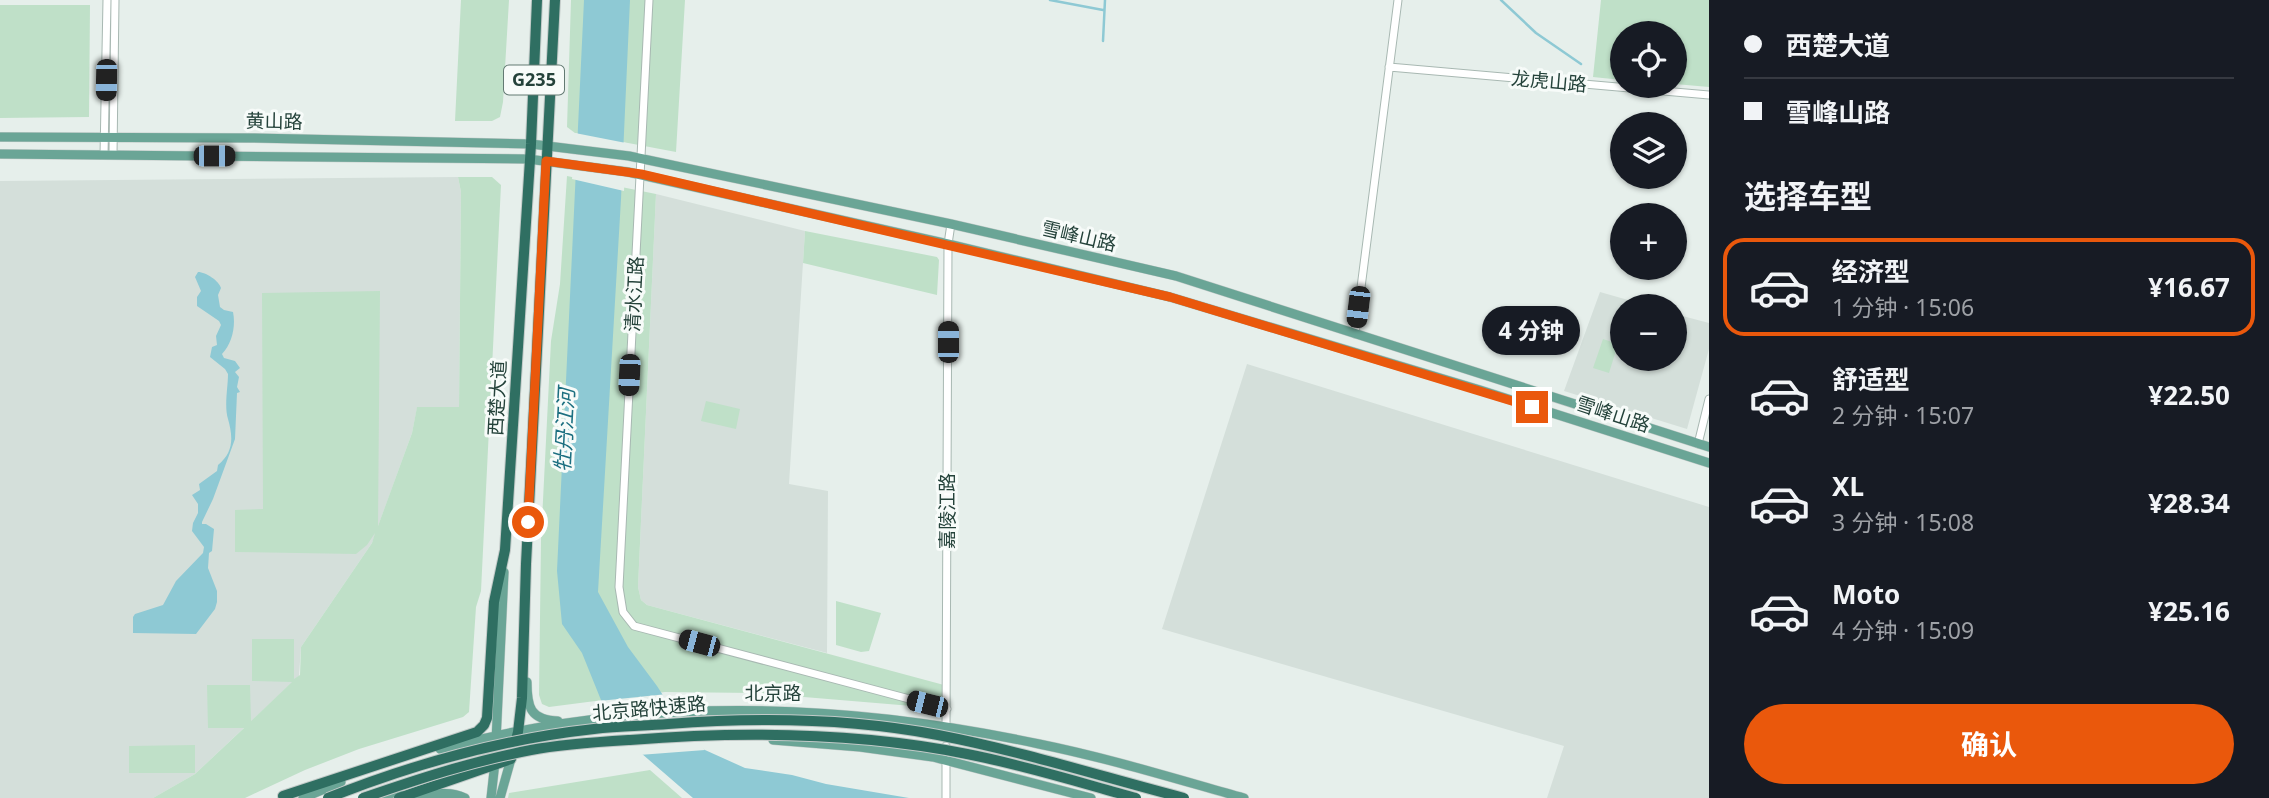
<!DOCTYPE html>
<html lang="zh">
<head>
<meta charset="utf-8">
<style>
	:root { --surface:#171b24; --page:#242831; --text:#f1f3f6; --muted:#9ea1a6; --line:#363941; --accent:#ea580c }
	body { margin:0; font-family:"Noto Sans","Noto Sans SC",sans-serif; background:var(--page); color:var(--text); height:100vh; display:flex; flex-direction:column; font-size:26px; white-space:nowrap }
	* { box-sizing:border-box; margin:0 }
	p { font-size:23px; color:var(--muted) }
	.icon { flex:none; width:38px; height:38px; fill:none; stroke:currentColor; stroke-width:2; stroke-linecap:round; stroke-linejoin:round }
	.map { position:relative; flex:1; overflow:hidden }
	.details { display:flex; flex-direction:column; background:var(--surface); width:560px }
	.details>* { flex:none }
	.top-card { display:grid; align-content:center; height:154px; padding:0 35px; background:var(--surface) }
	.tools { position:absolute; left:1610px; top:21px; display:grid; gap:14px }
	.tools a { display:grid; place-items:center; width:77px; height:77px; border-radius:50%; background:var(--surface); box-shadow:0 2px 5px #0004; font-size:35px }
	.end { position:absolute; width:32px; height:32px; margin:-16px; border:9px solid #ea580c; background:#fff; box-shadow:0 0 0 4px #fff }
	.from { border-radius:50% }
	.bubble { position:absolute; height:49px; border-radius:24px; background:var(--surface); box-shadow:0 2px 5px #0004; font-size:23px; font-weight:700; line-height:49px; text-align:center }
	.car { position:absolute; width:21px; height:42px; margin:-21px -10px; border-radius:9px; box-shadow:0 0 5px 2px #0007; background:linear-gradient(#222 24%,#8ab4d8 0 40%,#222 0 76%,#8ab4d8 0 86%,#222 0) }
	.top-card b { display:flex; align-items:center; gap:24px; height:66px; font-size:26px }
	.top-card b+b { border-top:2px solid var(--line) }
	.top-card i { width:18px; height:18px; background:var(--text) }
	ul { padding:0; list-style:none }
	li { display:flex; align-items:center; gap:21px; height:98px; margin:0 14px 10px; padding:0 21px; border:4px solid transparent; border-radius:21px }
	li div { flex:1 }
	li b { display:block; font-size:26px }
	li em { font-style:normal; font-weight:700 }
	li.active { border-color:var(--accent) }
	li>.icon { width:63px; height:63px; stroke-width:1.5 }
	h2 { padding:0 35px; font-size:32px; line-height:84px }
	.primary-button { display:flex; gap:14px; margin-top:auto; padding:14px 35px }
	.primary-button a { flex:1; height:80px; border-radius:42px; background:var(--accent); color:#fff; font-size:28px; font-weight:700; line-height:80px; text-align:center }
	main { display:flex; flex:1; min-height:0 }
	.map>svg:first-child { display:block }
	.built { fill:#d4dfda }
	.green { fill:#bfe0c8 }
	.water { fill:#8ec9d4 }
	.pier { fill:#e6efeb }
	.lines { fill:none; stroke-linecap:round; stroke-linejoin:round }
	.stream { stroke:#8ec9d4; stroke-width:2.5 }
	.minor-casing { stroke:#a8b8b2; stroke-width:9 }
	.major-casing { stroke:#c2cac8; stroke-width:10 }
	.highway-casing { stroke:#c2cac8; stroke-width:12 }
	.minor { stroke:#fff; stroke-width:7 }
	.major { stroke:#6aa596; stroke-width:9 }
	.highway { stroke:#2f6f62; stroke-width:10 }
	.highway-bridge-casing { stroke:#c2cac8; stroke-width:12; stroke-linecap:butt }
	.highway-bridge { stroke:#2f6f62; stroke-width:10 }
	.route { stroke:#ea580c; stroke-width:9 }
	.labels { text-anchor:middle; stroke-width:6; stroke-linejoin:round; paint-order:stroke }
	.shield { fill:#f7fbf9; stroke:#637a73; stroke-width:2 }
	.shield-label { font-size:18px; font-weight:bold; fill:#24423a }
	.street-label { font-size:19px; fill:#24423a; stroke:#f7fbf9 }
	.water-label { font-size:21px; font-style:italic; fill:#1c6f80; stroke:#f7fbf9 }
</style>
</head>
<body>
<main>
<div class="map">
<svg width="1709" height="798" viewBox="0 0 1709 798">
	<rect width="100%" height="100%" fill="#e6efeb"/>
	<path class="built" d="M458 177 461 192 459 407 417 408 412 433 372 543 301 647 299 676 195 774 153 798H0V181Z
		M656 194 805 231 789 484 828 491 827 653 647 605 641 600 638 587Z
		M1600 292 1649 306H1622V359H1675V314L1709 323V349L1687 429 1564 391Z
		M1247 364 1709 507V798H1547L1564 746 1162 629Z"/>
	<path class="green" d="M461 0H509L503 102 500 117 492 121H455Z
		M571 0H685L676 152 575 133 567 127Z
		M1601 0H1709V87L1675 84V33H1622V80L1593 77Z
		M0 5H90L89 117 0 118Z
		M567 176 656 194 638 587 641 600 647 605 944 685 943 700 936 708 755 693 665 692 549 707 542 704 539 695 541 540 551 341 560 284Z
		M458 177H492L501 185 481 591 476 607 469 712 463 717 359 749 305 770 245 798H153L195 774 244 728H208L207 685H250L251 721 292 682 252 681V639H294V679L300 675 301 647 372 543 375 533 367 545 356 554 235 552V510L263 509 262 293 380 291 378 526 412 433 417 407H459L461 192Z
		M805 231 937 257 939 260 937 295 803 263Z
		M1603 339 1618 344 1609 373 1593 368Z
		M706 401 740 409 736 429 701 421Z
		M836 601 881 613 869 651 861 652 836 645Z
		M195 745V773H129V746Z
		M650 770 682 798H508L509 793Z"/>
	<path class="water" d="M584 0H630L621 199 598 592 628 647 657 686 684 728 705 750 745 768 792 775 826 784 909 798H693L641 753 603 705 582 653 562 624 557 571Z
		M198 272C206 272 219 281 221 288L218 295 220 307 224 310 233 312C236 326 232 344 222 354L224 358 235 361 240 368 235 372 239 377 237 387 240 392 237 393 235 439 213 499 202 522V524H206L214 529 212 551 209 553 208 568 217 591V602L215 609 196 634 133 633V617L135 614 163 605 176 581 203 553 204 547 192 531 193 523 198 513V504L192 495 200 490 199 484 217 471 218 465C234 452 233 437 228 419 224 406 228 387 228 374L225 369 210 357 212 347 217 345 216 336 221 325 219 321 197 306V297L201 291 195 277Z"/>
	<path class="pier" d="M575 133 626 143 624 191 572 179Z
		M667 694 705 750 639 755 599 701Z"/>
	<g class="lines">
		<path class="stream" d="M1050 0 1103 10
			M1501 0 1536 33 1581 64
			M1103 41 1105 0"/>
		<defs>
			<path id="minor" d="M649 0 619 587 623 612 634 626 947 709
				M1389 67 1709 95
				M104 155 107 0
				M113 155 115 0
				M1355 334 1398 0
				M1698 444 1709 399
				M946 731 948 244 951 224
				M946 798V746"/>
			<path id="major" d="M0 137 252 138 531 144 629 156 951 224 1176 276 1709 447
				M0 154 528 159 628 172 948 244 1170 297 1480 390 1709 463
				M527 682C527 707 530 720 558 721
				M773 740 860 747 933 757 1091 798
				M440 749C640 696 838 701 1039 744 1108 758 1176 779 1244 798
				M303 798 341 782
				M380 798 398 791
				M417 798C434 794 449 790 465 798
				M491 798 495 762 504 572
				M500 798 511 759"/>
			<path id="highway" d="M283 796 477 732 484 725 487 718 494 602 505 550 531 144 537 0
				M399 798 511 759 518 732 522 698 526 564 555 0"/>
		</defs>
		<use href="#minor" class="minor-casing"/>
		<use href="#major" class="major-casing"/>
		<use href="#highway" class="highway-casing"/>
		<use href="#minor" class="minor"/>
		<use href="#major" class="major"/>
		<use href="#highway" class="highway"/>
		<defs>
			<path id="highway-bridge" d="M328 798C413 764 503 739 594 729 619 726 644 726 668 724 758 717 849 718 938 735 1021 751 1103 777 1184 798
				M363 798C418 779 473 761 531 750 563 744 597 742 630 740 742 731 857 732 967 754 1024 765 1081 783 1136 798"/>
		</defs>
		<use href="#highway-bridge" class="highway-bridge-casing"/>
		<use href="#highway-bridge" class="highway-bridge"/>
	</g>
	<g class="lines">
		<path class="route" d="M528 522 546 161 641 174 1170 297 1532 407"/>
	</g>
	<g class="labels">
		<rect class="shield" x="504" y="65.5" width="60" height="29" rx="5"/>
		<g class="shield-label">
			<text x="534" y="86">G235</text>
		</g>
		<g class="street-label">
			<text transform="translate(1549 81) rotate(5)" y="7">龙虎山路</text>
			<text transform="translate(274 121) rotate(1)" y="7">黄山路</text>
			<text transform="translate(1079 236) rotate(13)" y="7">雪峰山路</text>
			<text transform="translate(634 294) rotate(-87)" y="7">清水江路</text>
			<text transform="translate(497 398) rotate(-87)" y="7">西楚大道</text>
			<text transform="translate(1613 414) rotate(18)" y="7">雪峰山路</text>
			<text transform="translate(947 511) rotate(-90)" y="7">嘉陵江路</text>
			<text x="773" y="700">北京路</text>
			<text transform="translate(649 708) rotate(-5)" y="7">北京路快速路</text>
		</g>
		<g class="water-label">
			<text transform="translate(565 430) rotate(-87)" y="7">牡丹江河</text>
		</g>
	</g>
</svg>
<div class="tools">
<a><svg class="icon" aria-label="locate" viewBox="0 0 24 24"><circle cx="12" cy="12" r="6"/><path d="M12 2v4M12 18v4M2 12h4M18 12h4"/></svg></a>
<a><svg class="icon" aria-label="layers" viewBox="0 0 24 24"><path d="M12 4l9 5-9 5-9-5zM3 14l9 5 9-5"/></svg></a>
<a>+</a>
<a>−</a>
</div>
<i class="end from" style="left:528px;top:522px"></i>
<i class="end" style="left:1532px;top:407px"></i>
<div class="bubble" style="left:1482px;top:306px;width:98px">4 分钟</div>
<i class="car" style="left:106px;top:80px;rotate:181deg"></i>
<i class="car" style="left:214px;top:156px;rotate:90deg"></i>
<i class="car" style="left:1358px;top:307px;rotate:187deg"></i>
<i class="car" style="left:948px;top:342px;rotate:0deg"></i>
<i class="car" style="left:629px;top:375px;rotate:183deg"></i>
<i class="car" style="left:699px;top:643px;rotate:285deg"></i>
<i class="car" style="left:927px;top:704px;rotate:284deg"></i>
</div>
<section class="details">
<div class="top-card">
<b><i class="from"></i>西楚大道</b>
<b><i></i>雪峰山路</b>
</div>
<h2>选择车型</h2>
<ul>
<li class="active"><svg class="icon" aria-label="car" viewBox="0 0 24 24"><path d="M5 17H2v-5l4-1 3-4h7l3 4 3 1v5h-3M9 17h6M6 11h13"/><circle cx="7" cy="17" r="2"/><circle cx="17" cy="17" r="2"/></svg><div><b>经济型</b><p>1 分钟 · 15:06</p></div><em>¥16.67</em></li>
<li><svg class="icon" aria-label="car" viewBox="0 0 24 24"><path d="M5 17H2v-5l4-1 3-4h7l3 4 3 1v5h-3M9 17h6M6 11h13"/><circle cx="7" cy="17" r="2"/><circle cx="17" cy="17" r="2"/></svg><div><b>舒适型</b><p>2 分钟 · 15:07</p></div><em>¥22.50</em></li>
<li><svg class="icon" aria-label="car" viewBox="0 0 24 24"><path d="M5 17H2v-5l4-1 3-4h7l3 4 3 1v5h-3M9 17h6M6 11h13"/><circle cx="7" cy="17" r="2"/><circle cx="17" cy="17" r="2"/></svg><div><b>XL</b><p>3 分钟 · 15:08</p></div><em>¥28.34</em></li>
<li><svg class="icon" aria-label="car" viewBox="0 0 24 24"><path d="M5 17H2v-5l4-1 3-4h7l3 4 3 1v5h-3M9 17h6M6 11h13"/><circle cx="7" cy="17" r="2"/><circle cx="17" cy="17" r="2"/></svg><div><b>Moto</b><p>4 分钟 · 15:09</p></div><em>¥25.16</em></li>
</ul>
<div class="primary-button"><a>确认</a></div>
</section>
</main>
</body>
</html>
